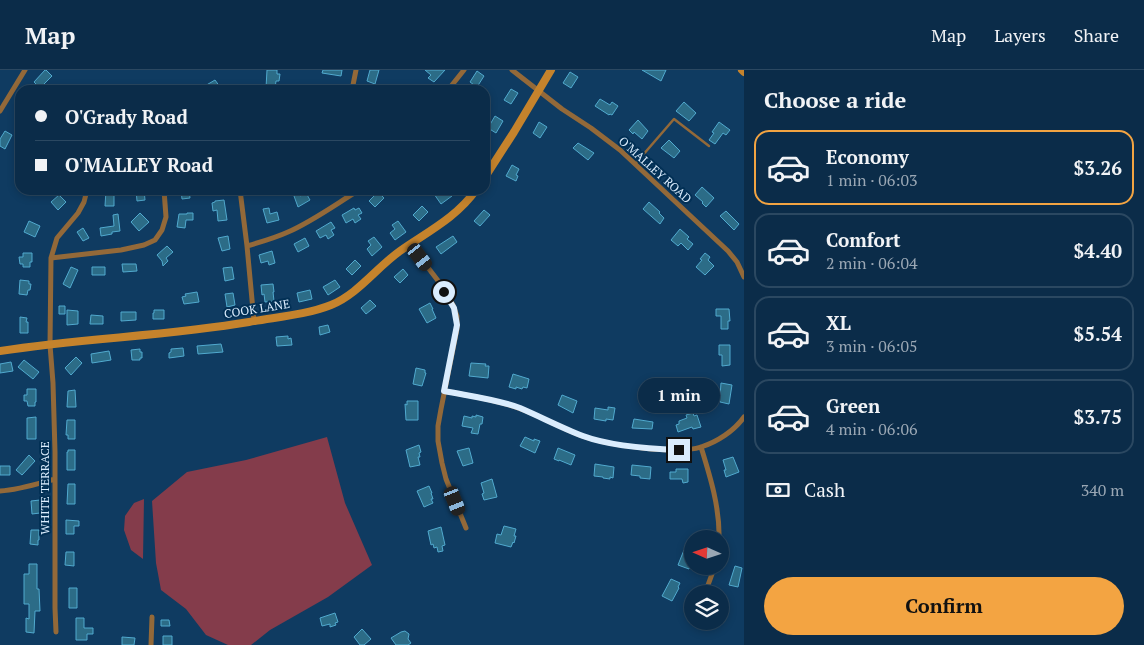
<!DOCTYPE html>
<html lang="en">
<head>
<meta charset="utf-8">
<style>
	:root { --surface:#0b2c49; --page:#143450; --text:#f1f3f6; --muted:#9aa7b4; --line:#2b4861; --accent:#f3a442 }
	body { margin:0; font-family:"PT Serif",serif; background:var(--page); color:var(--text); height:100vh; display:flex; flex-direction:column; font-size:19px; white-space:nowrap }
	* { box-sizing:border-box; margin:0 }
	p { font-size:16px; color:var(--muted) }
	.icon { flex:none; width:28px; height:28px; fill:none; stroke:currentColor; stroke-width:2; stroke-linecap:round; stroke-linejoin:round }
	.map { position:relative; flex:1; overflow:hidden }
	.side { display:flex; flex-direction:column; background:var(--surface); width:400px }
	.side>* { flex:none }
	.hud { position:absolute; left:15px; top:15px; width:475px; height:110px; border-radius:15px; box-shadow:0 2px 8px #0003,0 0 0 1px var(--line); display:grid; align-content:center; height:110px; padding:0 20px; background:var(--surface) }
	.needle { width:32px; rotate:273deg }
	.controls { position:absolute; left:684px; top:460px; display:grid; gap:10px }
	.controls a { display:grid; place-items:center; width:45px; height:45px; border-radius:50%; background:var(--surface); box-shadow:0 2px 8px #0003,0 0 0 1px var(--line); font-size:25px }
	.end { position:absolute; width:22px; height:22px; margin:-11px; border:6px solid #daecfd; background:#111; box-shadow:0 0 0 2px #111 }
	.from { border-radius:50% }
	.bubble { position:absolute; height:35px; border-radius:18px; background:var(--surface); box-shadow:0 2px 8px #0003,0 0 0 1px var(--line); font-size:16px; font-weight:700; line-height:35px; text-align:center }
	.car { position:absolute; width:15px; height:30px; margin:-15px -8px; border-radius:6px; box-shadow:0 0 4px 1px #0007; background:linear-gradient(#222 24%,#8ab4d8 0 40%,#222 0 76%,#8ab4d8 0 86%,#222 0) }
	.hud b { display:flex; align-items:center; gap:18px; height:48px; font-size:19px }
	.hud b+b { border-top:1px solid var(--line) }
	.hud i { width:12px; height:12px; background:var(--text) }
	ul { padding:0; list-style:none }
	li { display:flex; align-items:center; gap:15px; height:75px; margin:0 10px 8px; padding:0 10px; border:2px solid var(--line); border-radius:15px }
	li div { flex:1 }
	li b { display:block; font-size:19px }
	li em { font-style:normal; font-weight:700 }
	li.selected { border-color:var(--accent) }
	li>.icon { width:45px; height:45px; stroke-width:1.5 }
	h2 { padding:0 20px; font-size:22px; line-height:60px }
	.pay { display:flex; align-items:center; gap:12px; height:55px; padding:0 20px; font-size:19px }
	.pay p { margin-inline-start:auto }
	.action { display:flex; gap:10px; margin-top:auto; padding:10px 20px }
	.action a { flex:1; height:58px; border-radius:30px; background:var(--accent); color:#111; font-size:20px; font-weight:700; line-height:58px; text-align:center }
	header { display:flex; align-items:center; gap:30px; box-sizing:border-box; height:70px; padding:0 25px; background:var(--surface); border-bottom:1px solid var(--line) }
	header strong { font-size:24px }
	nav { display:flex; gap:28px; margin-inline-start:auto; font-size:18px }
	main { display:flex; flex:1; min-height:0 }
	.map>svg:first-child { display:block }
	.green { fill:#843c4b }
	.building { fill:#2c6c87; stroke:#51aacf }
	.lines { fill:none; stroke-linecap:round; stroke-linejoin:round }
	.lane { stroke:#936939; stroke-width:2.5 }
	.street { stroke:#936939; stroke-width:5 }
	.secondary { stroke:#c5832c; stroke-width:8 }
	.route { stroke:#daecfd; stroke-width:6 }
	.labels { text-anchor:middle; stroke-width:4; stroke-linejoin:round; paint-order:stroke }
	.street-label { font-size:12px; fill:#daecfd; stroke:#023055 }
</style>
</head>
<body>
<header>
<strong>Map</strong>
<nav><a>Map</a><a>Layers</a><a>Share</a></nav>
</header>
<main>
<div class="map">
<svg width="744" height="575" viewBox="0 0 744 575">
	<rect width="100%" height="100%" fill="#0f3b61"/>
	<path class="green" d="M327 367 345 433 372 495 328 527 270 560 251 575H228L206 565 186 539 161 520 156 493 152 431 187 402 246 390Z
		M144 429 143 489 131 480 124 460 125 446 134 433Z"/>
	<path class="building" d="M45 0H46L52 6 40 18 34 12Z
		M267 0H277V4H280L279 11H276L275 18H266Z
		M323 0H342L341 6 322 3Z
		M370 0H379L375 14 367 11Z
		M425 0H445L434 12 428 8 431 5Z
		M642 0H666L661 11Z
		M477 1 484 6 477 17 470 12Z
		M570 2 578 7 571 18 563 13Z
		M215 10 220 17 215 20H198Z
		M511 19 518 23 511 34 504 30Z
		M600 29 610 35 612 32 618 36 612 45 610 44 609 45 595 36Z
		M684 32 696 43 689 51 676 41Z
		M495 46 503 51 496 63 488 58Z
		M638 50 648 61 642 69 634 62 633 64 629 60Z
		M539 52 547 57 540 68 533 63Z
		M719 52 730 60 726 65 723 63 715 74 709 70 714 63 712 62Z
		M5 61 12 65 5 79 0 76V69Z
		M669 70 680 81 674 88 661 78Z
		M578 73 594 83 588 90 573 78Z
		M512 95 519 99 516 105 518 106 516 111 506 106Z
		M702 117 714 128 706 137 702 133 703 132 695 125Z
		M106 120H112V124H114V136H105Z
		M136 120H144L145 130 137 131Z
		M181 120H189L190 128 182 129Z
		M439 120H448L452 126 441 134 434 124Z
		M378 122 384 128 375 137 369 131Z
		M306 123 310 130 298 137 294 126 298 124 300 126Z
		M59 125 66 132 58 140 51 132Z
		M224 130 227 150 218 151 217 140 213 141 212 133 215 132V131Z
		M649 132 660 142 659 143 664 148 660 154 643 139Z
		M422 136 428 142 419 151 413 145Z
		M269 138 270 144 277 142 279 150 267 153 263 139Z
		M354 138 355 140 359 138 362 143 358 145 361 149 355 153 353 149 346 153 342 145Z
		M484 140 490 145 480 156 474 151Z
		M726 141 739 154 734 160 720 146Z
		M140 143 149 152 139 161 131 152Z
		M187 143H193V150H186L185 158 177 157 179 144H187Z
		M118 144 120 161 112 162V164L101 166 100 158 114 156 113 145Z
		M29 151 40 156 35 167 24 162Z
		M398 151 406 162 395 170 390 163 395 159 392 155Z
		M331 152 335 158 331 160 334 165 328 169 326 165 320 168 316 161Z
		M83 158 89 168 83 171 77 162Z
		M680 159 689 167 687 169 693 174 688 180 681 173 678 176 671 170Z
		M228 166 230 179 222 181 218 168Z
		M453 166 457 172 441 184 436 177Z
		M374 167 382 177 372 186 367 179 371 175 368 171Z
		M305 168 309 176 298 182 294 174Z
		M167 176 173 182 166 188 168 191 163 196 162 191 157 185Z
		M272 181 275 193 269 195 268 191 261 193 259 185Z
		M23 183H32V192H30V197H23V194H20L19 187H23Z
		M705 183 710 187 708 190 714 196 705 205 696 197 702 190 700 189Z
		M355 190 361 196 352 205 346 199Z
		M122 194H136L137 201 123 202Z
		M71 197 78 200 70 218 63 214Z
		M92 197H105V205H92Z
		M232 197 234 209 225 211 223 198Z
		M403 199 408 205 400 213 394 207Z
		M20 210 29 211V214H31L30 220H28L27 225 19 224Z
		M335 210 340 217 328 225 323 217Z
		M273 214 274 222H273L274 231 265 232 264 224 262 225 261 215Z
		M310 220 312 229 299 232 297 223Z
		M197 222 199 232 184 234 182 227 186 226 185 224Z
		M233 223 235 235 227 237 225 224Z
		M370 230 376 236 366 244 361 238Z
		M430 233 433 239H432L436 248 427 253 419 239Z
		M59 236H65V244H59Z
		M716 239H729L730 251H728V259H721V246H716Z
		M67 240 78 241V254L67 255Z
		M154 240H164V249H153V243H154Z
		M121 242H136V250L121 251Z
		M91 245 103 246V254H90Z
		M20 247 27 248 26 252H28V263H20Z
		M328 255 330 262 320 265 319 257Z
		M288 266V269L291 268 292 275 277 276 276 267Z
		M221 274 223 282 198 284 197 276Z
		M719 275H730V295L722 296V285H719Z
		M183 278 184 286 169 288V283L171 282V279Z
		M140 279V282H142V288H140V290H132L131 280Z
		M109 281 111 290 92 293 91 284Z
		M76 287 82 293 71 305 65 298Z
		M24 290 39 302 33 309 18 297Z
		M11 292 13 301 0 303V294Z
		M471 293 486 294 485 296H489L488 308 469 306Z
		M416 298 425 300V303H426L422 316 413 314Z
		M513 304 529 309 527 318 523 317 522 319 516 317V319L509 317Z
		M721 313 732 315 729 334 720 332V331L715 330 716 325 720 326Z
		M27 319H36V332H35V336H28L27 331H24V325H27Z
		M75 320 76 337H67L68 321Z
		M562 325 577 331 573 343 558 335Z
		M407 331H418V350H406L405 334 407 335Z
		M608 337 615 338 613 350 606 349V351L594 349 595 338 608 340Z
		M693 343 694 346 697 345 701 357 693 359 692 357 678 362 676 355 679 354V351L687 348 686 345Z
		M476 345 483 347 482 354H480L478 364 471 363 473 358 462 356 464 346 472 348V346L476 347Z
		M36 347V369H27V348Z
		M634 349 653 352 652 359 632 358Z
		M67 350H75V369H68V365H66Z
		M525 367 534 371V369L540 371 535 383 520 376Z
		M419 375 421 382 419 383 420 387H418L420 395 410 397 406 380Z
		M469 378 473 393 463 396 457 381Z
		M558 378 575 385 571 395 559 390V391L554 389Z
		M68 380H75V400H67V382H68Z
		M29 385 35 391 22 405 16 400Z
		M733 387 739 402 726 407 724 400H726L723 390Z
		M595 394 614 397 613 408 610 407V409L603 408V407L594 406Z
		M632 395 651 397 650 409 640 408V406L631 405Z
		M0 396H10V405H0Z
		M676 399H688V412L683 413 682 409H670V402H676Z
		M492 409 497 427 484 430 482 424 484 423 481 413Z
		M68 414H75V434H67Z
		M429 416 432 423H431L433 429H431L433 433 424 437 417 421Z
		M40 430V443L32 444 31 431Z
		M66 450 79 451V456H74V464H66Z
		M504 456 516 459 514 466H516L514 473 513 472 511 477 495 473 497 464 501 465Z
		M441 457 445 475 442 476 443 481 438 482 437 477 434 478 433 474 431 475 428 461Z
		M31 460H39V470H38V475L30 474Z
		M684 480 692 484 689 493 691 494 689 499 678 495Z
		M66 482H74V496L65 495Z
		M29 494H37V519H39L40 541H35L34 563 26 562V548L29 549V534H24V504H29Z
		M735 496 742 498 738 517 729 515Z
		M671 509 680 513 678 517 679 518 672 531 662 526Z
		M69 518H77V538H69Z
		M335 543 338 552 335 553 336 555 330 557V554L322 556 320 548Z
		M76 548H84V558H93V564H87V570H76Z
		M161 550H169L170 556H161Z
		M362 559 371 569 364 575H360L354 567Z
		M405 561 409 564 408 569 411 573 408 575H396L391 568 401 562Z
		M163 566H172V575H163Z
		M122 567 135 568 134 575H122Z"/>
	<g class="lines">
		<path class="lane" d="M636 93 674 49 709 76"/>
		<path class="street" d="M512 0 562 39 591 58 620 80 728 181 737 192 744 207
			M350 20 353 15 356 0
			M448 20 464 0
			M0 41 25 0
			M240 120 247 176 254 251
			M410 174 439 212 453 235 457 246V259L441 339 438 356V371L442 393 446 409 466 458
			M247 176C261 172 275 168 288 162 313 151 336 134 359 120
			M51 188 121 180 144 175 155 170 162 160 166 147 164 120
			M444 321C469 326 495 329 518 338 541 346 562 359 585 367 609 375 677 385 701 377 717 372 734 361 744 347
			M701 377C710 406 720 438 719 469
			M0 421C19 420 37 414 55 409
			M704 524 708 515 715 496
			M56 562 55 538V382L53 313 50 275 51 188 57 168 78 143 84 132 87 120
			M151 575 152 547"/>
		<path class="secondary" d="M742 0 744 2
			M485 107 514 62 551 0
			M0 281C83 268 167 266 249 252 276 247 306 245 331 235 358 224 376 198 400 181 427 162 456 148 476 120"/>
	</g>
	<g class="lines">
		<path class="route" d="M444 222 454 238 457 255 444 321C469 326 496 329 520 338 541 347 562 358 583 366 610 376 651 379 679 380"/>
	</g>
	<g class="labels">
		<g class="street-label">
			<text transform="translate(655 100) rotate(42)" y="4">O'MALLEY ROAD</text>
			<text transform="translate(257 239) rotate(-9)" y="4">COOK LANE</text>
			<text transform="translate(45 418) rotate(-90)" y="4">WHITE TERRACE</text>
		</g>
	</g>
</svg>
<div class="controls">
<a><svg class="needle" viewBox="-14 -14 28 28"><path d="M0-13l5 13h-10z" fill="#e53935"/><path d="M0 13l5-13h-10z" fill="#9aa7b4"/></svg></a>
<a><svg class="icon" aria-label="layers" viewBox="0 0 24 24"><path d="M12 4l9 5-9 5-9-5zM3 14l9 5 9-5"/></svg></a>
</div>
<i class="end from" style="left:444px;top:222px"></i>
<i class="end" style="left:679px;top:380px"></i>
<div class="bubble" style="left:638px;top:308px;width:82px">1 min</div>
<i class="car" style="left:420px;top:187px;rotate:143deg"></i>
<i class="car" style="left:455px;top:431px;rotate:158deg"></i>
<div class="hud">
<b><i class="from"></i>O'Grady Road</b>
<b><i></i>O'MALLEY Road</b>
</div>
</div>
<section class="side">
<h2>Choose a ride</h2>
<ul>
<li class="selected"><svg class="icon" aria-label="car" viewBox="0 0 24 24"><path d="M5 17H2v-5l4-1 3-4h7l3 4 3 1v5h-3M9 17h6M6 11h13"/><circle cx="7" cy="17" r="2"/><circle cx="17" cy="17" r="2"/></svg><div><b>Economy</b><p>1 min · 06:03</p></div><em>$3.26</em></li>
<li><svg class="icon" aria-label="car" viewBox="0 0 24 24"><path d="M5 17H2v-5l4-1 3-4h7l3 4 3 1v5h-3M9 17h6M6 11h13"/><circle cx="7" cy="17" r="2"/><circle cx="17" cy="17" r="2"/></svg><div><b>Comfort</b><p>2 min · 06:04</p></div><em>$4.40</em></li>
<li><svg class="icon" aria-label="car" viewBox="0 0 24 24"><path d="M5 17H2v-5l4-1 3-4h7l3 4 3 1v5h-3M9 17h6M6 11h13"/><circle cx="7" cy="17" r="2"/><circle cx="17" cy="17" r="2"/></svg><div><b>XL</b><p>3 min · 06:05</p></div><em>$5.54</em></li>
<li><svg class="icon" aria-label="car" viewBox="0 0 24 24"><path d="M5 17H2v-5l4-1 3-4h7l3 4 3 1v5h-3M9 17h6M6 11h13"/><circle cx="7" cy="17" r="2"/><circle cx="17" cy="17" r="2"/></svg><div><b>Green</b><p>4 min · 06:06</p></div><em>$3.75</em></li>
</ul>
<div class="pay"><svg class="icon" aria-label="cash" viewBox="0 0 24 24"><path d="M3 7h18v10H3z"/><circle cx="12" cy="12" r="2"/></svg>Cash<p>340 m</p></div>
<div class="action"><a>Confirm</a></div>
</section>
</main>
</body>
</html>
